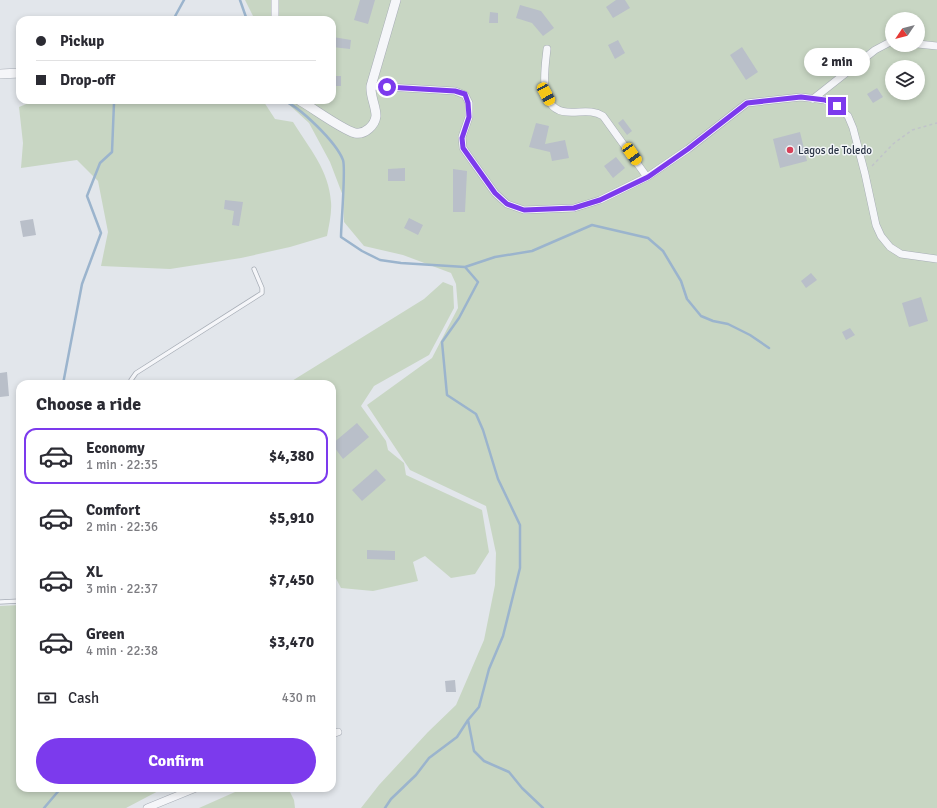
<!DOCTYPE html>
<html lang="en">
<head>
<meta charset="utf-8">
<style>
	:root { --surface:#fff; --page:#f2f2f3; --text:#2b2b33; --muted:#7c7c81; --line:#e1e1e2; --accent:#7c3aed }
	body { margin:0; font-family:Signika,sans-serif; background:var(--page); color:var(--text); height:100vh; display:flex; flex-direction:column; font-size:15px; white-space:nowrap }
	* { box-sizing:border-box; margin:0 }
	p { font-size:13px; color:var(--muted) }
	.icon { flex:none; width:22px; height:22px; fill:none; stroke:currentColor; stroke-width:2; stroke-linecap:round; stroke-linejoin:round }
	.map { position:relative; flex:1; overflow:hidden }
	.side { position:absolute; left:16px; top:380px; width:320px; height:412px; display:flex; flex-direction:column; background:var(--surface); border-radius:12px; box-shadow:0 2px 6px #0003 }
	.side>* { flex:none }
	.banner { position:absolute; left:16px; top:16px; width:320px; height:88px; border-radius:12px; box-shadow:0 2px 6px #0003; display:grid; align-content:center; height:88px; padding:0 20px; background:var(--surface) }
	.needle { width:26px; rotate:235deg }
	.fabs { position:absolute; left:885px; top:12px; display:grid; gap:8px }
	.fabs a { display:grid; place-items:center; width:40px; height:40px; border-radius:50%; background:var(--surface); box-shadow:0 2px 6px #0003; font-size:20px }
	.end { position:absolute; width:18px; height:18px; margin:-9px; border:5px solid #7c3aed; background:#fff; box-shadow:0 0 0 2px #fff }
	.from { border-radius:50% }
	.bubble { position:absolute; height:28px; border-radius:14px; background:var(--surface); box-shadow:0 2px 6px #0003; font-size:13px; font-weight:800; line-height:28px; text-align:center }
	.car { position:absolute; width:12px; height:24px; margin:-12px -6px; border-radius:5px; box-shadow:0 0 3px 1px #0007; background:linear-gradient(#f5c518 24%,#345 0 40%,#f5c518 0 76%,#345 0 86%,#f5c518 0) }
	.banner b { display:flex; align-items:center; gap:14px; height:38px; font-size:15px }
	.banner b+b { border-top:1px solid var(--line) }
	.banner i { width:10px; height:10px; background:var(--text) }
	ul { padding:0; list-style:none }
	li { display:flex; align-items:center; gap:12px; height:56px; margin:0 8px 6px; padding:0 12px; border:2px solid transparent; border-radius:12px }
	li div { flex:1 }
	li b { display:block; font-size:15px }
	li em { font-style:normal; font-weight:800 }
	li.current { border-color:var(--accent) }
	li>.icon { width:36px; height:36px; stroke-width:1.5 }
	h2 { padding:0 20px; font-size:18px; line-height:48px }
	.pay { display:flex; align-items:center; gap:10px; height:44px; padding:0 20px; font-size:15px }
	.pay p { margin-inline-start:auto }
	.button { display:flex; gap:8px; margin-top:auto; padding:8px 20px }
	.button a { flex:1; height:46px; border-radius:24px; background:var(--accent); color:#fff; font-size:16px; font-weight:800; line-height:46px; text-align:center }
	.map>svg:first-child { display:block }
	.green { fill:#c8d6c3; fill-rule:evenodd }
	.lines { fill:none; stroke-linecap:round; stroke-linejoin:round }
	.stream { stroke:#9bb4cd; stroke-width:2.5 }
	.building { fill:#b9bfc9 }
	.service-casing { stroke:#a7adb6; stroke-width:5 }
	.minor-casing { stroke:#a7adb6; stroke-width:8 }
	.tertiary-casing { stroke:#a7adb6; stroke-width:10 }
	.path { stroke:#c0c3ca; stroke-width:1.5; stroke-dasharray:3 3; stroke-linecap:butt }
	.service { stroke:#f5f6f9; stroke-width:3.5 }
	.minor { stroke:#f5f6f9; stroke-width:7 }
	.tertiary { stroke:#f5f6f9; stroke-width:9 }
	.route { stroke:#7c3aed; stroke-width:5 }
	.poi-dot { fill:#d74159; stroke:#f2f5f8; stroke-width:1.5 }
	.labels { text-anchor:middle; stroke-width:3; stroke-linejoin:round; paint-order:stroke }
	.poi-label { font-size:11px; fill:#293344; stroke:#f2f5f8; text-anchor:start }
</style>
</head>
<body>
<div class="map">
<svg width="937" height="808" viewBox="0 0 937 808">
	<rect width="100%" height="100%" fill="#e2e6eb"/>
	<path class="green" d="M245 0H937V808H361L379 785 428 732 456 705 484 640 495 585 496 553 486 506 410 470 367 405 432 358 458 308 456 284 451 273 403 255 364 246 344 222 343 196 330 162 309 123 284 100H332V20H255ZM892 19H918V45H892ZM892 67H918V93H892Z
		M36 100H257L264 102 275 119 293 122C309 148 329 170 331 202 332 213 329 225 327 236L290 247 241 258 170 269 101 266 108 232 98 181 77 160 21 168 23 143 19 107Z
		M443 282 453 286 454 308 429 355 374 386 361 406 386 441 388 450 404 463 406 475 482 510 489 552 475 574 451 578 425 556 413 562 418 581 373 591 341 588 332 571V384H287L424 299Z
		M20 605V788H164L126 808H0V606Z
		M244 788H288L294 800 295 808H199Z"/>
	<g class="lines">
		<path class="stream" d="M240 0 247 20
			M173 20 184 0
			M283 100C301 108 336 142 343 160 346 168 341 225 341 237L362 251 380 260 401 263 465 267 495 257 532 251 592 225 648 238 663 251 681 281 687 299 701 316 713 321 728 324 750 335 769 348
			M63 384 82 284 101 233 87 196 100 163 112 152 114 103 117 100
			M468 720 474 751 484 761 509 772 522 788 543 808
			M44 808 61 788
			M385 808 391 799 416 775 429 758 457 737 468 720 479 707 489 669 503 636 520 568V525L498 479 483 430 476 414 447 395 442 342 459 318 478 282 465 267"/>
	</g>
	<path class="building" d="M360 0H375L368 24 354 20Z
		M616 0H625L630 8 613 18 606 7Z
		M520 5 541 11 554 28 543 36 532 23 516 18Z
		M490 12 498 13V23H489Z
		M333 37 351 40 350 49 332 47Z
		M618 40 625 53 615 59 608 45Z
		M742 47 758 72 746 80 730 55Z
		M332 76H341V86H332Z
		M877 88 883 97 873 103 867 94Z
		M623 119 632 131 627 135 618 123Z
		M536 123 549 126 545 144 565 140 569 158 552 161 550 152 529 147Z
		M800 132 807 161 780 168 773 139Z
		M616 157 625 168 613 178 604 166Z
		M405 168V181H388V169Z
		M453 169 467 171 465 212H453Z
		M225 200 243 202 239 226 232 225 234 211 224 209Z
		M409 218 423 225 418 235 404 228Z
		M33 219 36 235 23 237 20 221Z
		M811 273 817 280 806 288 801 281Z
		M921 297 928 321 909 327 902 303Z
		M850 328 855 335 846 340 842 332Z
		M7 372 9 396 0 397V373Z
		M357 423 369 437 343 459 332 444Z
		M376 469 386 480 362 501 352 490Z
		M367 550 395 551V560L367 559Z
		M455 680 456 692H446L445 681Z"/>
	<g class="lines">
		<defs>
			<path id="service" d="M132 384 131 380 136 373 262 293V288L254 269
				M0 602 20 601"/>
			<path id="minor" d="M275 20V0
				M918 44 937 46
				M547 49C545 68 537 110 567 112 580 113 592 109 603 116L647 177
				M371 86 455 91 465 95 469 103V117L462 137 463 148 495 193 507 204 524 210 574 208 600 200 647 177 688 149 747 103 801 97 825 100 837 106 848 116 853 128 865 174 876 225 881 236 890 247 901 254 937 259
				M813 99 875 50 892 41
				M332 734 338 732
				M147 808 196 788"/>
			<path id="tertiary" d="M0 74 20 73
				M299 100C313 108 341 129 355 133 365 135 375 125 376 116 376 106 370 96 371 86L396 0"/>
		</defs>
		<use href="#service" class="service-casing"/>
		<use href="#minor" class="minor-casing"/>
		<use href="#tertiary" class="tertiary-casing"/>
		<path class="path" d="M872 166 893 144 912 130 937 123"/>
		<use href="#service" class="service"/>
		<use href="#minor" class="minor"/>
		<use href="#tertiary" class="tertiary"/>
	</g>
	<g class="lines">
		<path class="route" d="M387 87 455 91 465 94 468 103 469 117 462 138 463 148 495 193 507 204 524 210 574 208 600 200 648 177 688 149 747 103 801 97 825 100 837 106"/>
	</g>
	<circle class="poi-dot" cx="790" cy="150" r="4"/>
	<g class="labels">
		<g class="poi-label">
			<text x="798" y="154">Lagos de Toledo</text>
		</g>
	</g>
</svg>
<div class="fabs">
<a><svg class="needle" viewBox="-14 -14 28 28"><path d="M0-13l5 13h-10z" fill="#e53935"/><path d="M0 13l5-13h-10z" fill="#7c7c81"/></svg></a>
<a><svg class="icon" aria-label="layers" viewBox="0 0 24 24"><path d="M12 4l9 5-9 5-9-5zM3 14l9 5 9-5"/></svg></a>
</div>
<i class="end from" style="left:387px;top:87px"></i>
<i class="end" style="left:837px;top:106px"></i>
<div class="bubble" style="left:804px;top:48px;width:66px">2 min</div>
<i class="car" style="left:546px;top:94px;rotate:152deg"></i>
<i class="car" style="left:632px;top:154px;rotate:145deg"></i>
<div class="banner">
<b><i class="from"></i>Pickup</b>
<b><i></i>Drop-off</b>
</div>
<section class="side">
<h2>Choose a ride</h2>
<ul>
<li class="current"><svg class="icon" aria-label="car" viewBox="0 0 24 24"><path d="M5 17H2v-5l4-1 3-4h7l3 4 3 1v5h-3M9 17h6M6 11h13"/><circle cx="7" cy="17" r="2"/><circle cx="17" cy="17" r="2"/></svg><div><b>Economy</b><p>1 min · 22:35</p></div><em>$4,380</em></li>
<li><svg class="icon" aria-label="car" viewBox="0 0 24 24"><path d="M5 17H2v-5l4-1 3-4h7l3 4 3 1v5h-3M9 17h6M6 11h13"/><circle cx="7" cy="17" r="2"/><circle cx="17" cy="17" r="2"/></svg><div><b>Comfort</b><p>2 min · 22:36</p></div><em>$5,910</em></li>
<li><svg class="icon" aria-label="car" viewBox="0 0 24 24"><path d="M5 17H2v-5l4-1 3-4h7l3 4 3 1v5h-3M9 17h6M6 11h13"/><circle cx="7" cy="17" r="2"/><circle cx="17" cy="17" r="2"/></svg><div><b>XL</b><p>3 min · 22:37</p></div><em>$7,450</em></li>
<li><svg class="icon" aria-label="car" viewBox="0 0 24 24"><path d="M5 17H2v-5l4-1 3-4h7l3 4 3 1v5h-3M9 17h6M6 11h13"/><circle cx="7" cy="17" r="2"/><circle cx="17" cy="17" r="2"/></svg><div><b>Green</b><p>4 min · 22:38</p></div><em>$3,470</em></li>
</ul>
<div class="pay"><svg class="icon" aria-label="cash" viewBox="0 0 24 24"><path d="M3 7h18v10H3z"/><circle cx="12" cy="12" r="2"/></svg>Cash<p>430 m</p></div>
<div class="button"><a>Confirm</a></div>
</section>
</div>
</body>
</html>
